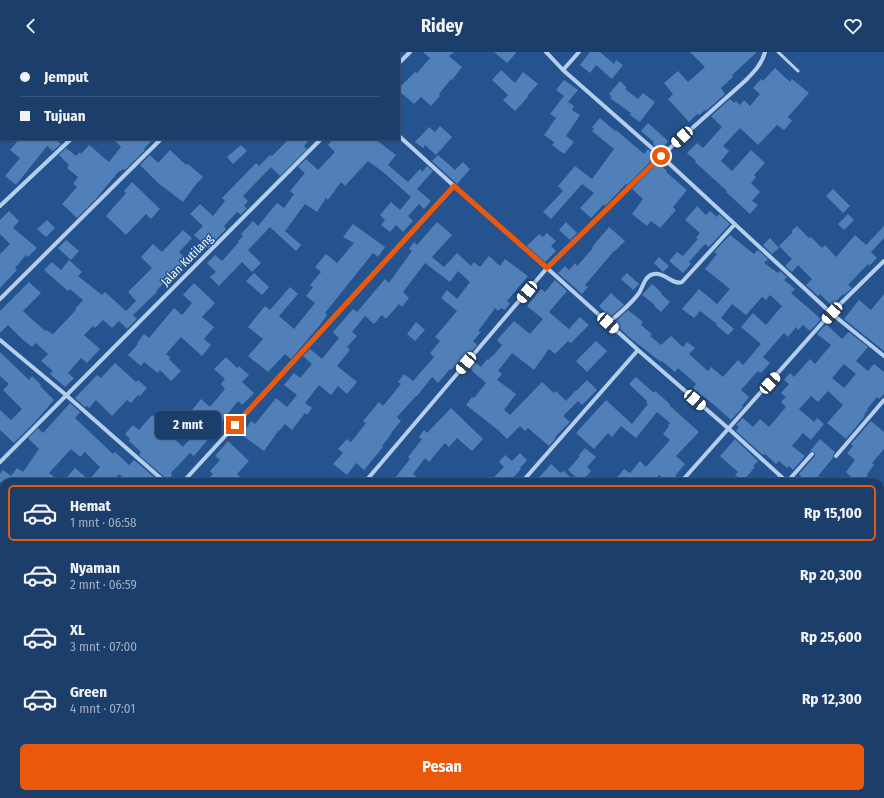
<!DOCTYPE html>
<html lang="id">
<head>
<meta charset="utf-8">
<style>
	:root { --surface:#1c3e6b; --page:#254571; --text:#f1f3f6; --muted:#a0aec1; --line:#3a577e; --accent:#ea580c }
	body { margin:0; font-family:"Fira Sans Condensed",sans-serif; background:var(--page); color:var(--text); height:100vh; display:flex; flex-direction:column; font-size:15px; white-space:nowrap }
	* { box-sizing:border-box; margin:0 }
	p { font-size:13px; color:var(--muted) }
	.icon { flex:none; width:22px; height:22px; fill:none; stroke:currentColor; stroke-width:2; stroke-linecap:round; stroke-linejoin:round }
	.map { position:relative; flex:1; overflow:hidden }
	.details { position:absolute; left:0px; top:426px; width:884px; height:320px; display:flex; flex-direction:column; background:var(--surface); border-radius:12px 12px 0 0; box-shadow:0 1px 3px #0004,0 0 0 1px var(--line) }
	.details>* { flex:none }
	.hud { position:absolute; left:0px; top:0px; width:400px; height:88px; box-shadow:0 1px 3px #0004,0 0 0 1px var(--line); display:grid; align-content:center; height:88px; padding:0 20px; background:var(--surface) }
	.end { position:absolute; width:18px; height:18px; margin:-9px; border:5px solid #ea580c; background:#fff; box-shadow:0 0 0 2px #fff }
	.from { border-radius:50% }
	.bubble { position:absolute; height:28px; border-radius:6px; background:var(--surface); box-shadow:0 1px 3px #0004,0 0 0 1px var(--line); font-size:13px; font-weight:700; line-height:28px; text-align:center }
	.car { position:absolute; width:12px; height:24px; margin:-12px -6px; border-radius:5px; box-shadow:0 0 3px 1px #0007; background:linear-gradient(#fff 24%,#345 0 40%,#fff 0 76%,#345 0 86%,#fff 0) }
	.hud b { display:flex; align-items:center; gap:14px; height:38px; font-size:15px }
	.hud b+b { border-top:1px solid var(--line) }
	.hud i { width:10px; height:10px; background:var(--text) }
	ul { padding:7px 0 0; list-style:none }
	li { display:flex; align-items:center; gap:12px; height:56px; margin:0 8px 6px; padding:0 12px; border:2px solid transparent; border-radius:6px }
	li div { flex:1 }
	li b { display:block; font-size:15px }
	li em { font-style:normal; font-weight:700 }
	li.current { border-color:var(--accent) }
	li>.icon { width:36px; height:36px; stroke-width:1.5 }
	.button { display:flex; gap:8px; margin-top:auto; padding:8px 20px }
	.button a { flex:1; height:46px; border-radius:6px; background:var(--accent); color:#fff; font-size:16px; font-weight:700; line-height:46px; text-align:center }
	header { display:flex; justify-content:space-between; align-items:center; height:52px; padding:0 20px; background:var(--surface); font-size:18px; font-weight:700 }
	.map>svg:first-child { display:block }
	.building { fill:#517fb8; fill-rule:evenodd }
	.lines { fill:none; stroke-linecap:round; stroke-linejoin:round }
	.lane { stroke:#b5ceec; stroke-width:3 }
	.street { stroke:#b5ceec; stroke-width:4 }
	.highway { stroke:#fff; stroke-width:12 }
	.route { stroke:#ea580c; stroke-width:5 }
	.labels { text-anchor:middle; stroke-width:3; stroke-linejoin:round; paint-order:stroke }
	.street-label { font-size:12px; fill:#fff; stroke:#25538f }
</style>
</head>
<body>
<header><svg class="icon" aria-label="back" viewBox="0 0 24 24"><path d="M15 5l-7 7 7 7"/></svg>Ridey<svg class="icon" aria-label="heart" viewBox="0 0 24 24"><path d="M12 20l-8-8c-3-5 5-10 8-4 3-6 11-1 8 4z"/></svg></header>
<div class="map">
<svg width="884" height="746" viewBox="0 0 884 746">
	<rect width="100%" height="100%" fill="#25538f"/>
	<path class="building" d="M423 0H454L449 4 462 15 452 28 451 27 439 42 440 44 431 54 421 45 414 52 399 39V36L415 20 417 21 430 6Z
		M494 0H517L507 11Z
		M590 0H600L614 12 616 8 623 13 612 27 596 13 590 21 580 13Z
		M690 0H757L732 23 733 25 721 36 725 42 706 59 705 58 699 63 697 62 689 70 668 47 673 42 664 31 678 19 688 30 705 15Z
		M775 16 790 30 792 27 809 41 788 65 792 69 784 78 777 73 758 93 740 76 723 94 729 99 721 109 732 119 751 98 765 111 754 123 756 125 751 131 760 140 752 149 758 153 750 162 726 140 727 139 695 110 696 109 687 101 697 91 703 96 722 75 711 64 730 47 734 51 736 49 740 53 744 48 750 54 760 42 753 36 761 27 763 29Z
		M501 18 515 31 523 20 538 32 527 44 528 45 515 59 503 48 508 43 492 28Z
		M564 28 578 38 568 50 574 54 572 58 580 63 566 84 574 90 564 102 552 93 554 90 544 83 556 66 550 62 564 44 556 38Z
		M620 29 627 36 625 37 638 47 643 41 655 50 640 70 630 63 631 61 610 46 612 45 609 42Z
		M600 66 615 79 616 78 644 102 648 97 656 104 627 133 626 132 605 154 604 152 591 166 580 156 594 141 582 132 551 167 543 160 563 139 558 134 564 127 575 114 592 127 614 97 592 79 594 77 592 75Z
		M648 71 668 89 660 99 653 92 654 90 641 79Z
		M440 74 452 85 436 103 425 93 423 96 415 90 429 75 435 80Z
		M19 87H55L61 92 53 99 47 94 16 133 5 124 20 106 10 98Z
		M113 87H153L144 97 145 98 125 118 123 117 120 120 119 119 96 147 77 166 62 152 77 135 73 132 78 125 67 116 69 113 59 103 66 96 76 104 80 100 81 102 89 93 109 110 121 95Z
		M289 87H310L304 94 307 97 280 124 271 115 243 144 248 149 244 154 247 156 241 163 237 160 224 174 226 177 208 196 194 183 203 174 190 162 200 152 213 164 225 149 222 146 256 111 259 114 270 103 272 104Z
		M333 87H375L396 103 388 113 408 130 420 117 422 120 427 114 433 119 417 137 431 149 424 157 419 152 408 164 413 169 403 180 396 173 390 180 381 173 385 168 380 163 391 150 400 158 411 145 383 120 368 109 345 134 341 130 328 148 326 146 317 160 305 152 285 179 301 193 296 199 270 175 248 198 261 211 252 220 242 210 219 234 210 225 216 220 207 211 215 203 222 209 239 190 238 189 243 184 241 182 253 169 258 174 277 151 284 156 294 142 290 139 305 121 298 115 306 107 318 118 335 100 328 93Z
		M241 93 247 99 233 112 227 105Z
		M170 98 186 113 188 112 203 125 197 131 183 150 158 131 140 113 150 103 158 111Z
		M438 103 455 118 463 110 470 117 457 132 432 109Z
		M658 111 667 119 666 120 687 138 673 155 676 158 660 176 651 169 647 174 632 162 643 147 632 137Z
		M132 130 160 157 151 167 146 162 126 183 106 164 126 141 124 139Z
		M833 137 850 154 843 161 826 144Z
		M697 154 706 163 710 159 717 165 719 162 730 172 709 195 705 192 689 210 691 212 683 221 669 209 677 200 683 204 698 187 696 186 700 181 685 168Z
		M9 159 19 169 13 176 37 196 28 205 26 203 15 216 17 218 0 236V202L10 192 0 182V168Z
		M848 162 854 168 844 178 838 172Z
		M47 168 55 176 46 185 37 177Z
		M437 170 452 183 432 205 444 215 457 201 471 214 474 210 480 215 489 204 500 214 505 207 528 224 507 249 510 251 505 258 501 256 498 259 495 256 485 270 478 279 481 280 473 289 477 293 463 310 461 308 451 318 450 317 438 331 432 325 417 344H416L397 365 401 369 391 381H392L382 394 383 395 364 418 356 411 347 423 333 412 343 401 338 397 347 387 351 390 366 371 363 369 379 350 383 354 401 332 398 330 404 322 413 329 434 305 430 301 440 289 435 285 457 259 441 246 447 238 457 247 470 230 458 219 450 230 425 211 403 240 409 246 402 255 399 252 386 267 382 263 374 272 365 264 352 280 357 284 347 295 350 298 337 314 357 330 347 342 338 334 331 343 319 333 305 351 312 356 307 363 305 361 292 378 285 372 279 379V378L264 399 242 383 251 369 255 372 276 346 287 355 297 343 284 333 294 321 300 326 312 312 303 304 310 297 322 307 339 286 333 280 353 257 357 260 385 227 389 231 412 199 409 197 414 190 417 193Z
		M566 170 577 181 570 188 559 178Z
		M353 172 385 195 378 205 373 201 325 261 327 263 320 273 297 300 291 307 285 302 268 320 248 304 263 287 248 275 265 254 270 258 290 235 298 242 279 264 294 277 315 251 306 244 313 235 310 233 321 220 315 215 326 202 337 211 354 191 343 185Z
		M797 174 809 186 811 185 822 196 825 193 836 205 855 183 866 193 884 174V186L871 200 877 206 869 214 868 212 848 233 852 236 844 243 843 242 832 254 820 242 818 244 806 233 812 227 798 213 792 220 785 214 792 207 779 194 793 180 791 179Z
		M609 175 625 189 615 199H614L591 226 585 233 588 235 582 242 558 221 565 214 569 218 575 211 577 214 593 196 592 195Z
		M183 178 192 186 179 200 189 210 184 215 182 213 178 217H177L156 239 157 240 133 263 137 267 127 277 119 269 112 276 103 268 95 276 93 274 84 283 100 297 87 311 81 306 68 321 74 326 65 335 50 322 53 319 41 309 48 302 36 291 32 295 22 287 8 273 0 281V259L29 230 41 241 23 259 45 279 46 278 53 282 76 258 75 257 83 248 70 237 68 239 44 218 52 210 61 218 69 208 82 220 78 224 102 243 105 240 126 259 136 249 128 240 152 216 141 205 153 192 162 200Z
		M547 181 556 189 551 194 556 199 545 210 527 194 539 182 543 185Z
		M730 183 754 202 758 198 768 207 764 211 778 221 780 219 787 225 784 228 795 237 791 241 821 267 810 279 803 273 798 278 796 275 788 285 784 281 763 305 770 311 761 321 758 319 741 338 749 345 742 354 743 355 731 368 713 352 703 344H702L693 336 696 332 678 316 675 320 662 309 661 310 629 285 618 275 619 274 615 270 628 258 643 270 641 273 652 282 650 284 661 293 671 284 683 295 687 290 695 296 689 302 708 319 711 315 723 325 738 308 743 313 761 292 741 275 753 261 766 273 782 254 770 243 766 248 762 245 746 263 732 252 721 266 734 277 728 283 716 273 717 272 700 259 694 266 682 257 699 237 717 252 730 237 705 217 717 202 714 200Z
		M770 186 779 196 772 202 763 193Z
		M66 188 79 199 71 208 58 196Z
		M659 205 669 214 663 220 654 211Z
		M254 221 269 235 262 243 246 229Z
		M627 221 639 232 633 238 621 227Z
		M555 228 567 239 549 260 569 277 580 265 589 273 571 291 568 289 555 302 549 297 534 318 512 301 498 319 502 322 497 328 516 342 504 358 510 363 542 330 554 341 556 339 566 349 575 339H576L587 328 597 338 582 353 578 349 563 364 570 370 555 385 556 386 549 394 528 376 525 379 520 374 507 387 498 378 466 353 472 345 474 346 486 331 472 319 473 318 468 314 473 309 481 315 487 307 488 308 492 304V305L502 293 497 288 514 269 530 282 543 267 527 254 541 237 545 240Z
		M194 231 215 251 202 265 214 275 204 287 211 293 202 304 181 285 166 302 170 305 169 307 181 319 171 329 160 318 158 321 144 310 141 314 128 303 138 292 137 291 144 282 149 286 174 256 182 263 192 251 183 243Z
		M652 232 662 241 661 242 670 250 661 260 654 254 655 253 642 243Z
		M611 241 624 253 610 265 599 254Z
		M884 242V299L844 267 859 248 871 258Z
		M416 270 425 278 415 289 407 282Z
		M826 272 842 287 849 280 868 295 856 309 868 319 874 312 884 320V342L879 347 877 345 867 357 868 358 864 363 865 364 846 387 827 371 843 353 828 339 818 350 811 344 799 357 814 370 817 366 824 372 811 388 803 381 792 394 805 404 793 418 789 414 787 416 779 409 776 412 765 402 763 403 736 379 739 375 736 373 743 366 753 375 760 367 769 375 786 355 781 350 786 345 781 341 789 332 784 328 790 321 794 325 810 307 815 312 831 293 817 282ZM844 312 856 322 844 336 832 326Z
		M596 289 607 299 587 320 576 309Z
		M0 300 29 328 32 324 41 333 40 334 54 348 34 371 14 391 0 378V358L11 368 22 357 3 338 9 332 0 324Z
		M226 305 237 316 239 314 249 323 242 330 254 341 242 353 238 349 222 369 208 359 203 365 216 378 194 404 190 401 171 421 172 423 168 428 139 403 141 400 129 389 130 387 125 382 133 373 139 378 152 363 162 373 161 374 183 395 193 383 187 378 199 364 192 358 201 347 210 355 225 337 221 332 225 327 214 317Z
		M115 311 136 330 138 328 147 336 140 344 138 343 131 351 127 348 112 364 96 348 89 356 87 354 85 355 75 346 97 323 101 326Z
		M636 325 654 341 655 339 670 352 669 353 699 380 676 404 685 412 675 424 677 425 672 430H667L659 423 653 430H620L616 427 624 417 630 421 640 409 646 415 670 388 663 382 669 374 668 373 670 371 657 360 636 386 621 374 612 385 608 381 594 397 576 381 606 348 632 372 648 352 646 351 647 349 629 332Z
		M70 351 80 360 75 366 113 402 115 400 129 413 134 408 160 430H128L119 422 112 430H63L75 416 89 428 100 415 85 400 80 405 71 397 49 421 61 430H0V422L3 418 11 424 17 416 23 420 39 397 28 386 38 376 43 381Z
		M451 356 483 387 472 399 457 386 449 395 445 391 429 410 425 406 413 422 423 430H392L410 407 408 405 422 387 419 385 424 378 427 381Z
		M871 369 884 380V397L872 411 874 413 867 422 868 423 862 430H849L852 426 846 420 855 408 847 401 853 394 851 392Z
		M735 387 758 409 753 414 755 415 743 429 735 423 738 420 720 404Z
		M820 387 835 400 833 403V406L818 424 819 425 815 430H806L799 422 815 404V401L812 399H810L806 404Z
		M228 389 249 409 237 422 245 430H206L213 422 210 419 220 408 215 404Z
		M585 396 596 405 587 415 591 419 581 430 568 418 580 404 579 403Z
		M520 401 527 408 520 416 521 417 509 430H489L504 415 499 410 505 403 512 409Z
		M551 412 561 421 564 419 570 425 568 427 571 430H535Z"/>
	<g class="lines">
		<path class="lane" d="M778 0 798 19"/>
		<path class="street" d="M308 0 309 1
			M546 0 563 18 661 104 831 261 884 304
			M162 1 163 0
			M248 1 249 0
			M399 11 410 0
			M563 18 579 0
			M399 84 454 134 547 216 638 298 729 377 787 430
			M0 154 71 87
			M0 247 161 87
			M608 271C619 262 631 252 639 241 643 235 645 223 654 222 665 220 673 234 682 230L735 172
			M0 288 66 343 165 430
			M836 404 884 348
			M0 410 321 87
			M183 430 454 134
			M365 430 547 216 661 104 745 29C754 20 762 12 765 0
			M522 430 638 298
			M681 430 831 261 884 209
			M787 430 812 402
			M880 515 884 518
			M880 567 884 570
			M880 604 884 599
			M0 630 4 625
			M880 636 884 639
			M880 722 884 717
			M529 742 533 746
			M91 746 94 742
			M245 746 248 742
			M400 746 403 742
			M861 746 864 742"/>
		<path class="highway" d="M880 557 884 552
			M728 746 731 742"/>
	</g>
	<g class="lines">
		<path class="route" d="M235 373 454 134 547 216 661 104"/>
	</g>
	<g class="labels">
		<g class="street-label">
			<text transform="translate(187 208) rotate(-45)" y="4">Jalan Kutilang</text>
		</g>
	</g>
</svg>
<i class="end from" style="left:661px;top:104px"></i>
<i class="end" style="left:235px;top:373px"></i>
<div class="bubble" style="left:155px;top:359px;width:66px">2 mnt</div>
<i class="car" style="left:682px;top:85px;rotate:228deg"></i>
<i class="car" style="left:527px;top:240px;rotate:220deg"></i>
<i class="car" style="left:832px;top:261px;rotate:222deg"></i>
<i class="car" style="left:608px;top:271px;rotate:132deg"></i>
<i class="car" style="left:466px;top:311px;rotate:220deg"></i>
<i class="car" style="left:770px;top:331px;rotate:42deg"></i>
<i class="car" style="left:695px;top:348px;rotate:131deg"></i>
<div class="hud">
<b><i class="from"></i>Jemput</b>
<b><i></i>Tujuan</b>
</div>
<section class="details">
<ul>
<li class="current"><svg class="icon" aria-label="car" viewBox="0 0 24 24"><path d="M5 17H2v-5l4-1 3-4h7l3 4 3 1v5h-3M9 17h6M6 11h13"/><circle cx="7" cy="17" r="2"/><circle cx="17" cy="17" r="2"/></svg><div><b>Hemat</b><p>1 mnt · 06:58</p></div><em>Rp 15,100</em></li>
<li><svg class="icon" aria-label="car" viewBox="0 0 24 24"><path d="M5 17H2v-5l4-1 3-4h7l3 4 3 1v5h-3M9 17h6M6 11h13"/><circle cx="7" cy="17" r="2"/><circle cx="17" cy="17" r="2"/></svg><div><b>Nyaman</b><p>2 mnt · 06:59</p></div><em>Rp 20,300</em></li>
<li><svg class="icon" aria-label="car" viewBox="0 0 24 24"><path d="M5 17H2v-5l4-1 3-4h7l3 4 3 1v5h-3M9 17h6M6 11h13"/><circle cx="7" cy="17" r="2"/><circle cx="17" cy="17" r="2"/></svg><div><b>XL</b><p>3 mnt · 07:00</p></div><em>Rp 25,600</em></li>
<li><svg class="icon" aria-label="car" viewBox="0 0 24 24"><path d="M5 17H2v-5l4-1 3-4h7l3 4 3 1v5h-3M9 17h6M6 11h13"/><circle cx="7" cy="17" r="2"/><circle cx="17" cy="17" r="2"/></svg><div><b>Green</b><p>4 mnt · 07:01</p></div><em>Rp 12,300</em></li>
</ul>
<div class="button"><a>Pesan</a></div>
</section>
</div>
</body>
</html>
